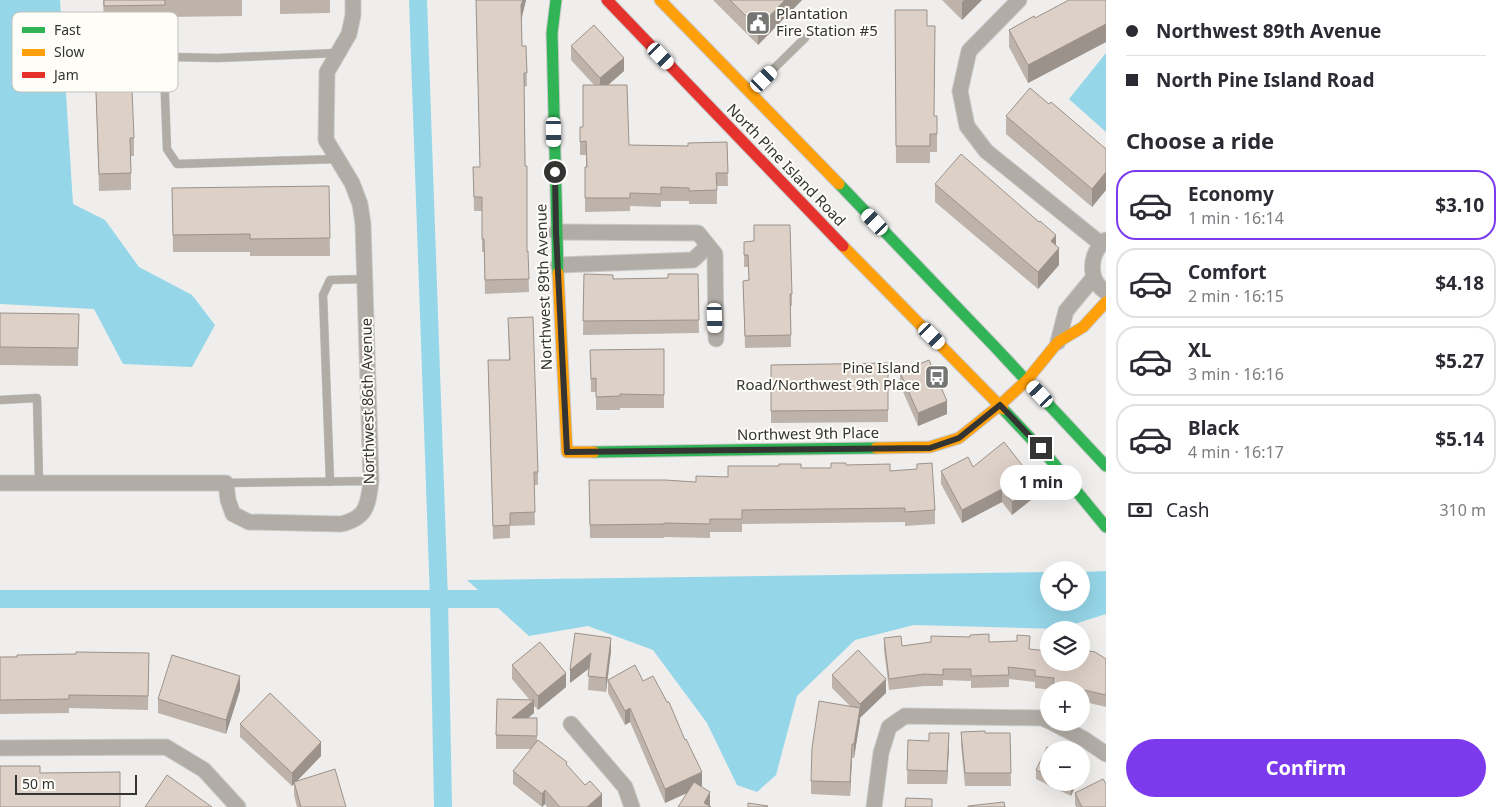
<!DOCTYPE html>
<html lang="en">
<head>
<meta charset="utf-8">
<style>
	:root { --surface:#fff; --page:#f2f2f3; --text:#2b2b33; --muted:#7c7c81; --line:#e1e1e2; --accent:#7c3aed }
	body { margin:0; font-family:"Noto Sans",sans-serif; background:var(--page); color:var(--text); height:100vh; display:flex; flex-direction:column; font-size:19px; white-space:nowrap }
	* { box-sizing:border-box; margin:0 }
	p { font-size:16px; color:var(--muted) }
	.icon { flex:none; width:28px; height:28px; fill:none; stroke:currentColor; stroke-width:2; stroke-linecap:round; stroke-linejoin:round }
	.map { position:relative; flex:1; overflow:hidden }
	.side { display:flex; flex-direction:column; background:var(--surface); width:400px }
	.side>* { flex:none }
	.guide { display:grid; align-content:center; height:110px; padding:0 20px; background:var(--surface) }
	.controls { position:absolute; left:1040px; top:561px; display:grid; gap:10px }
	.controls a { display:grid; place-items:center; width:50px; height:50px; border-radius:50%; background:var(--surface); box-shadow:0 5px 20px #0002; font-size:25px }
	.scale { position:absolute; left:15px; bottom:12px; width:122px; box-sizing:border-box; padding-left:5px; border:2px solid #343432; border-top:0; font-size:14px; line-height:18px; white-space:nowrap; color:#343432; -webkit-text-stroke:4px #fefdf8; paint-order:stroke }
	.end { position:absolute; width:22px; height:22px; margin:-11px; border:6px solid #343432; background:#fff; box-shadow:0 0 0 2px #fff }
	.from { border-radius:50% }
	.bubble { position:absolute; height:35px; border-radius:18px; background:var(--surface); box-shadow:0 5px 20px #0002; font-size:16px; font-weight:700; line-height:35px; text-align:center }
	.car { position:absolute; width:15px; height:30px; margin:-15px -8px; border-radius:6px; box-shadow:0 0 4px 1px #0007; background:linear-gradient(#fff 24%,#345 0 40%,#fff 0 76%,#345 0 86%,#fff 0) }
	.guide b { display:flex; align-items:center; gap:18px; height:48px; font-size:19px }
	.guide b+b { border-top:1px solid var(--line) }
	.guide i { width:12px; height:12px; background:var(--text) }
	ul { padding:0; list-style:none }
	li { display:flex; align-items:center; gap:15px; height:70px; margin:0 10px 8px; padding:0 10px; border:2px solid var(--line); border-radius:20px }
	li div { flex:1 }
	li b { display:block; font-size:19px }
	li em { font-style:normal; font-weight:700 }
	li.selected { border-color:var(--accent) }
	li>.icon { width:45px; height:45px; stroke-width:1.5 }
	h2 { padding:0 20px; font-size:22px; line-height:60px }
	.pay { display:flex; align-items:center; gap:12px; height:55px; padding:0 20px; font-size:19px }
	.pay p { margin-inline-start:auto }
	.action { display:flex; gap:10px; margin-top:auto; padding:10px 20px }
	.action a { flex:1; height:58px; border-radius:30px; background:var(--accent); color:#fff; font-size:20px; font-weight:700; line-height:58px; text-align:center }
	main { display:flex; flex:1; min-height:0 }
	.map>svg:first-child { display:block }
	.water { fill:#95d6e8 }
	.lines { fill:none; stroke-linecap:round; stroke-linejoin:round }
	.canal { stroke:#95d6e8; stroke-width:18 }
	.lane-casing { stroke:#c9c9c8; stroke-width:9 }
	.street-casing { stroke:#c9c9c8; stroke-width:17 }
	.fast-casing { stroke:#c9c9c8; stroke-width:13 }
	.slow-casing { stroke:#c9c9c8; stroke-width:13 }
	.jam-casing { stroke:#c9c9c8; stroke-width:13 }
	.lane { stroke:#b1aca5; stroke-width:8 }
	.street { stroke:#b1aca5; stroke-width:15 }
	.fast { stroke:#30b455; stroke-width:11 }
	.slow { stroke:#ff9f0a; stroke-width:11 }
	.jam { stroke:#e5322d; stroke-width:11 }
	.wall { fill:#beb3ab }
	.shaded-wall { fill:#9b928b }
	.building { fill:#ddd0c7; stroke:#9b928b }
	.route { stroke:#343432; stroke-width:6 }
	.labels { text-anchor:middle; stroke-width:4; stroke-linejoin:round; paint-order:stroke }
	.poi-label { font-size:15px; fill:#343432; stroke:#fefdf8; text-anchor:start }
	.street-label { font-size:15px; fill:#343432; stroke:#fefdf8 }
	.key { fill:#fefdf8; stroke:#c1c1bd; stroke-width:1 }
	.key-label { font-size:14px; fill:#343432 }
</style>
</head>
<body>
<main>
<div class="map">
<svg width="1106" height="807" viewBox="0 0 1106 807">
	<rect width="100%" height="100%" fill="#efeeec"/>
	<path class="water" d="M0 0H60L73 204 105 220 139 267 192 295 215 325 192 367 123 364 94 309 0 304Z
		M1106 53V132L1069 99Z
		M1106 571V614L1059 629 914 625 855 640 797 696 776 775 757 792 737 785 707 723 653 650 588 626 529 636 467 580 1049 572V602H1081V572Z"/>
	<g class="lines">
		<path class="canal" d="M418 0 439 600 443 807
			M0 599H511"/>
		<defs>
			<path id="lane" d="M337 53 217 58 174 57 164 71 167 149 177 164 338 159
				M751 91 805 38
				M0 400 37 398 39 483
				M330 482 323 295 330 280 364 279
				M226 483 371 481"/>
			<path id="street" d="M1019 0 969 51 960 91 967 126 986 151 1101 244
				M556 232 698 233 715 254 716 339
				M1106 240C1089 253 1087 280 1106 292
				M558 265 693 260 708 246
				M1058 342 1066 311 1094 277
				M0 483H226L228 500 233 514 249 522 341 524C367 518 368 505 371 481L363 224 360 204 352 183 326 140 327 72 349 34 353 15V0
				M1051 722 1084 739 1106 754
				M571 724 625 787 632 807
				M0 748 166 747 204 770 238 807
				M874 807 881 753 889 727 905 716 1042 718 1049 721"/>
			<path id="fast" d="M556 0 552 33 558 273
				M839 184 996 348 1106 466
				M1003 409 1050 459 1106 527
				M594 452 876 448"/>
			<path id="slow" d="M660 0 839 184
				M843 246 1003 409
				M558 273 567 452H594
				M876 448 930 447 959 438 1000 405 1027 380 1058 342 1083 327 1106 302"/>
			<path id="jam" d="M607 0 843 246"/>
		</defs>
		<use href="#lane" class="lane-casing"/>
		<use href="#street" class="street-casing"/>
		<use href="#fast" class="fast-casing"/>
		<use href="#slow" class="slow-casing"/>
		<use href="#jam" class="jam-casing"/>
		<use href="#lane" class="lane"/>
		<use href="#street" class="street"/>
		<use href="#fast" class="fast"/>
		<use href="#slow" class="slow"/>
		<use href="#jam" class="jam"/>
	</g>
	<path class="wall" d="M103 0H242V16L165 17V22L104 24Z
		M280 0H330V13L280 14Z
		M476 0H526L522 18V46H526L527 86 524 87 527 252 528 251 529 292 485 294 484 252H482V211H474L473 167H480Z
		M713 0H802L758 45Z
		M942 0H982L962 20Z
		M1106 0V42L1028 83 1009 47V30L1035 18Z
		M895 10 927 26 934 116H937V152H930V163H896Z
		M94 38 127 65 134 138V156H131V190L99 191Z
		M571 46 624 71 608 85 629 145 688 146 727 142 728 186H717V204H689V201H661V207L630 206V211L585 212V167H586V155H580V127H583L594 85 571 60Z
		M1049 104 1106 149V190L1092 207 1006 134V116Z
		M935 184 1056 246 1059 265 1038 289 935 202Z
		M329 186 330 256H250V252H173L172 188Z
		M744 242 792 294V306H791V347L745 348 743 281 749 280 748 267H744Z
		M584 274 613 279 668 278 698 274 699 333 583 335Z
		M0 313 79 314 78 366 0 365Z
		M508 318 538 472V485H534L535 525 510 526V538L493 539 488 360H509Z
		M664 349V408H620V410H596V392H591L590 350Z
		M888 363V422L771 423V365Z
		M900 372 947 414 918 426 900 385Z
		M846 465 890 471 935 510V524L905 526V522L742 524V532H710V538L664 537V538H590L589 480 696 482 801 468H831Z
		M973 467 1036 496 1012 515 1002 502 962 523 941 484V471Z
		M611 638V651L606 692 588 690 589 668 570 683Z
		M884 638 902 646 989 642 1030 649 1049 662 1080 665 1106 659V707L1081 701V690H1053L1035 688V682L1009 679V687L971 688V681L943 680V686H924L889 690 884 650Z
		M149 653 148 710 69 708V713L0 714V657Z
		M512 665 566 687 538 710 534 706V713L528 718H537V741L567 765 602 807H547L545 804 542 807 513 784V771L531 749H496V735L529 699 512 679Z
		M832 675 886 693 860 717 854 758H852L850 796 811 794V781L850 706 832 688Z
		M608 680 702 786H701L710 806 687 793 665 803 630 722 625 725 608 693Z
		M240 690 226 734 158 713V699Z
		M240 724 321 756 297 781 346 807H297L294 795V784L292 786 240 737Z
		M961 732 985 733H1010L1011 786H965L961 745Z
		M908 740 929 741 949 746 947 784H907Z
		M1049 750V782H1077L1071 796 1036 779V770Z
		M1075 793 1106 807H1076L1075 804Z"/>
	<path class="shaded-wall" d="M523 0H526L521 19V5Z
		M785 0H802L758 45V28Z
		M964 0H982L962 20V2Z
		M1106 24V42L1028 83V65Z
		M624 58V71L600 92V78Z
		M1106 172V190L1092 207V189Z
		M1056 235V251L1059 248V265L1038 289V272L1051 241Z
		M947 401V414L918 426V413Z
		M1036 483V496L1012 515V502Z
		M1002 489V502L962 523V510Z
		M611 638V651L606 692V678Z
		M591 653V667L570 683V670Z
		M566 673V687L538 710V696Z
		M240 676V690L226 734V720Z
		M886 679V693L860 718V704Z
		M534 700V713L512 731V718Z
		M630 708V722L625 725V711Z
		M860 708V721L854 758V744Z
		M949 733V746L947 784V771Z
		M321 742V756L294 784V782V784L292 786V773Z
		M852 744V758L850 796V782Z
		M702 772V786L665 803V789Z
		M1073 782H1077L1071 796V787Z
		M545 790V804L542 807V794Z
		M710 792V806L709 807 704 803Z
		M602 794V807H587Z"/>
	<path class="building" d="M104 0H165V5L104 6Z
		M476 0H523L521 5 522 46H526L527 73H524L525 166H527V252L528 251 529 279 485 280 484 239H482V197H474L473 167H480Z
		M730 0H785L758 28Z
		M1069 0H1106V24L1028 65 1009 30 1034 16 1035 18Z
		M895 10H927V26H935L934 116H937V134H930V146H896Z
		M594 25 624 58 600 78 571 46Z
		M126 37 127 65H131L134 138H130L131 173 99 174 94 38Z
		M583 85H627L629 145 688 146V143L727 142 728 173H716L717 190 689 191V188L661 187V194L630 193V198H585V167H587L586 141 580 142V127H583Z
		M1030 88 1049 104 1051 102 1106 149V172L1092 189 1006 116Z
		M961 154 1039 222 1040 221 1056 235 1051 241 1059 248 1038 272 935 184Z
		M329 186 330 238 250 239V234L173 235 172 188Z
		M754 225H790L792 294H790L791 335 745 336 743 281 749 280 748 255H744V242L754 241Z
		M584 274 613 275V279L668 278V274H698L699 320 583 321Z
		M0 313 79 314 78 348 0 347Z
		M533 317 538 472H534L535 512 510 513V525L493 526 488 360H510L508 318Z
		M664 349V395L620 394V396L596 397V378L591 379 590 350Z
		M929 360 947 401 918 413 900 372Z
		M888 363V410L771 411V365Z
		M1004 442 1036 483 1012 502 1002 489 962 510 941 471 968 457 973 467Z
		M831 463H846V465L890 464V471L917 469V464L932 463 935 510 905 512V508L742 510V519H710V524L664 523V524L590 525 589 480H665L696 482V476L728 477V466H779V464H801V468H831Z
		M575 633 611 638 606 678 588 676 591 653 570 670Z
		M989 634V642L1017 641V635L1030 636 1029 649 1049 651V662H1068L1080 665 1084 650 1095 652 1106 659V695L1053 683 1054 678 1035 676V670L1008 667 1009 675 971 676V669H943V675L924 674 889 679 884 638 901 636 902 646 931 642V636L970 637V635Z
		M540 642 566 673 538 696 512 665Z
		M858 650 886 679 860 704 832 675Z
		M76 652 149 653 148 696 69 695V699L0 700V657H17V655L76 654Z
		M172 655 240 676 226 720 158 699Z
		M635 665 643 681 653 676 667 702H669L685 740 686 739 702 772 665 789 630 708 625 711 608 680Z
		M270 693 321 742 292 773 240 724Z
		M497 699 534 700 512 718H537V736L496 735Z
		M819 701 860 708 854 744H852L850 782 811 781 812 748Z
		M985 731V733H1010L1011 773H965L961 732Z
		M929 733H949L947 771 907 770 908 740 929 741Z
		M538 740 567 762 566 764 585 785 590 781 602 794 587 807H560L545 790 542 794 513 771Z
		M1047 747 1054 750H1049V776L1036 770Z
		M0 766H40V773L120 772V807H0Z
		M335 769 346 807H301L294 782Z
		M167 775 212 807H145Z
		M1103 779 1106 784V807H1082L1075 793Z
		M694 782 710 792 704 803 711 807H678Z
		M1062 782H1073L1071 787Z
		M906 798 932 799V807H905Z
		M1004 802 1005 807H968V806Z
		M748 803 768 806 767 807H748Z"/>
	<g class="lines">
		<path class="route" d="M555 172 556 232 567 452 930 448 959 438 1000 405 1041 448"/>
	</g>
	<defs>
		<symbol id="civic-square" viewBox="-11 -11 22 22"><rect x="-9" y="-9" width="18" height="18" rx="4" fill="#757573" stroke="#fefdf8"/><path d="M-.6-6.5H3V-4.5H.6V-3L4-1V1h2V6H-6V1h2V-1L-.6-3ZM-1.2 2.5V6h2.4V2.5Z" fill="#fff"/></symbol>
		<symbol id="bus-square" viewBox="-11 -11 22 22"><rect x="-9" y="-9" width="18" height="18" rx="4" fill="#757573" stroke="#fefdf8"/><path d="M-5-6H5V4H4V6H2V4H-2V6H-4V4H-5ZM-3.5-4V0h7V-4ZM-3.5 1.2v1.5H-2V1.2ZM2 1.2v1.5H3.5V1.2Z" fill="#fff"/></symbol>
	</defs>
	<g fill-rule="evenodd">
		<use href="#civic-square" x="744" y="9" width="28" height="28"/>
		<use href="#bus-square" x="923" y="363" width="28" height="28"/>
	</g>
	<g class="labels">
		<g class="poi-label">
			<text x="776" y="19">Plantation<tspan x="776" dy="17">Fire Station #5</tspan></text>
			<text x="920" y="373" text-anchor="end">Pine Island<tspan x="920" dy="17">Road/Northwest 9th Place</tspan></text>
		</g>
		<g class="street-label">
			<text transform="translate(786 165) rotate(46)" y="5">North Pine Island Road</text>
			<text transform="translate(544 287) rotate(-92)" y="5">Northwest 89th Avenue</text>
			<text transform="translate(368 401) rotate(-91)" y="5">Northwest 86th Avenue</text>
			<text transform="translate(808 434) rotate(-1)" y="5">Northwest 9th Place</text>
		</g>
	</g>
	<rect x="12" y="12" width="166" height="80" rx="8" class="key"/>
	<rect x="22" y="27" width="23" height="6" fill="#30b455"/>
	<rect x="22" y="49" width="23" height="7" fill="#ff9f0a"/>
	<rect x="22" y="72" width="23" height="6" fill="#e5322d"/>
	<g class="key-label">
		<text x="54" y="35">Fast</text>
		<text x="54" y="57">Slow</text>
		<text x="54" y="80">Jam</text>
	</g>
</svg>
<div class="controls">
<a><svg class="icon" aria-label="locate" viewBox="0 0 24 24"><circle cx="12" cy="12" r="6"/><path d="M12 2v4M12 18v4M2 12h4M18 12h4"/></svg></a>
<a><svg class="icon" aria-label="layers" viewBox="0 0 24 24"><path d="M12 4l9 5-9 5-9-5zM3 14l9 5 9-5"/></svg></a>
<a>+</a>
<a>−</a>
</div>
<div class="scale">50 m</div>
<i class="end from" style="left:555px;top:172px"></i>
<i class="end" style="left:1041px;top:448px"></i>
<div class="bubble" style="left:1000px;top:465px;width:82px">1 min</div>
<i class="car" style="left:661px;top:56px;rotate:136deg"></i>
<i class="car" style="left:764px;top:79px;rotate:46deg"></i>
<i class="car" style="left:554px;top:132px;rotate:179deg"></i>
<i class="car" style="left:875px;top:222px;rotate:316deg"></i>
<i class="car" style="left:715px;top:318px;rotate:178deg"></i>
<i class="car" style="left:932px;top:336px;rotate:135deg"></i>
<i class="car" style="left:1040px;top:394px;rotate:317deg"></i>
</div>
<section class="side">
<div class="guide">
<b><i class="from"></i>Northwest 89th Avenue</b>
<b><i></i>North Pine Island Road</b>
</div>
<h2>Choose a ride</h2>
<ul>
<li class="selected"><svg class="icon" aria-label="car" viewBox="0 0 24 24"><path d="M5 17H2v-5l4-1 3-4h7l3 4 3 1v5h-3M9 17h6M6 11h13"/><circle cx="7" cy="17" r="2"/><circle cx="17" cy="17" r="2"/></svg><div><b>Economy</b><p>1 min · 16:14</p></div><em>$3.10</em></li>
<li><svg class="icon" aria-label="car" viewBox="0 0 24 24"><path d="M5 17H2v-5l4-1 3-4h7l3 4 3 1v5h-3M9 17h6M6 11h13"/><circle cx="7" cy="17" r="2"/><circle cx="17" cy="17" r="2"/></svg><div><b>Comfort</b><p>2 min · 16:15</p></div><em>$4.18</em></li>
<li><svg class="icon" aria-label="car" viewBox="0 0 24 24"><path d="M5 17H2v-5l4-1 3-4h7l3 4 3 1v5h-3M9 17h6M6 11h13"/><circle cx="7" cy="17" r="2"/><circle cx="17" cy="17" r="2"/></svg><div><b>XL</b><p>3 min · 16:16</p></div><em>$5.27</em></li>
<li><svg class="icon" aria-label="car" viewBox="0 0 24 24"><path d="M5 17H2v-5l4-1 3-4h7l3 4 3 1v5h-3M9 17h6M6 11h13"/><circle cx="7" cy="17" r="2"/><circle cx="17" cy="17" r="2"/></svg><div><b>Black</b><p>4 min · 16:17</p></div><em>$5.14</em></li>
</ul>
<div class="pay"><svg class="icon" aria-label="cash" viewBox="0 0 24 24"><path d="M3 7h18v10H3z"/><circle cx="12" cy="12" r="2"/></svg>Cash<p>310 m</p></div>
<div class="action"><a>Confirm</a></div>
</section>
</main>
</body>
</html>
